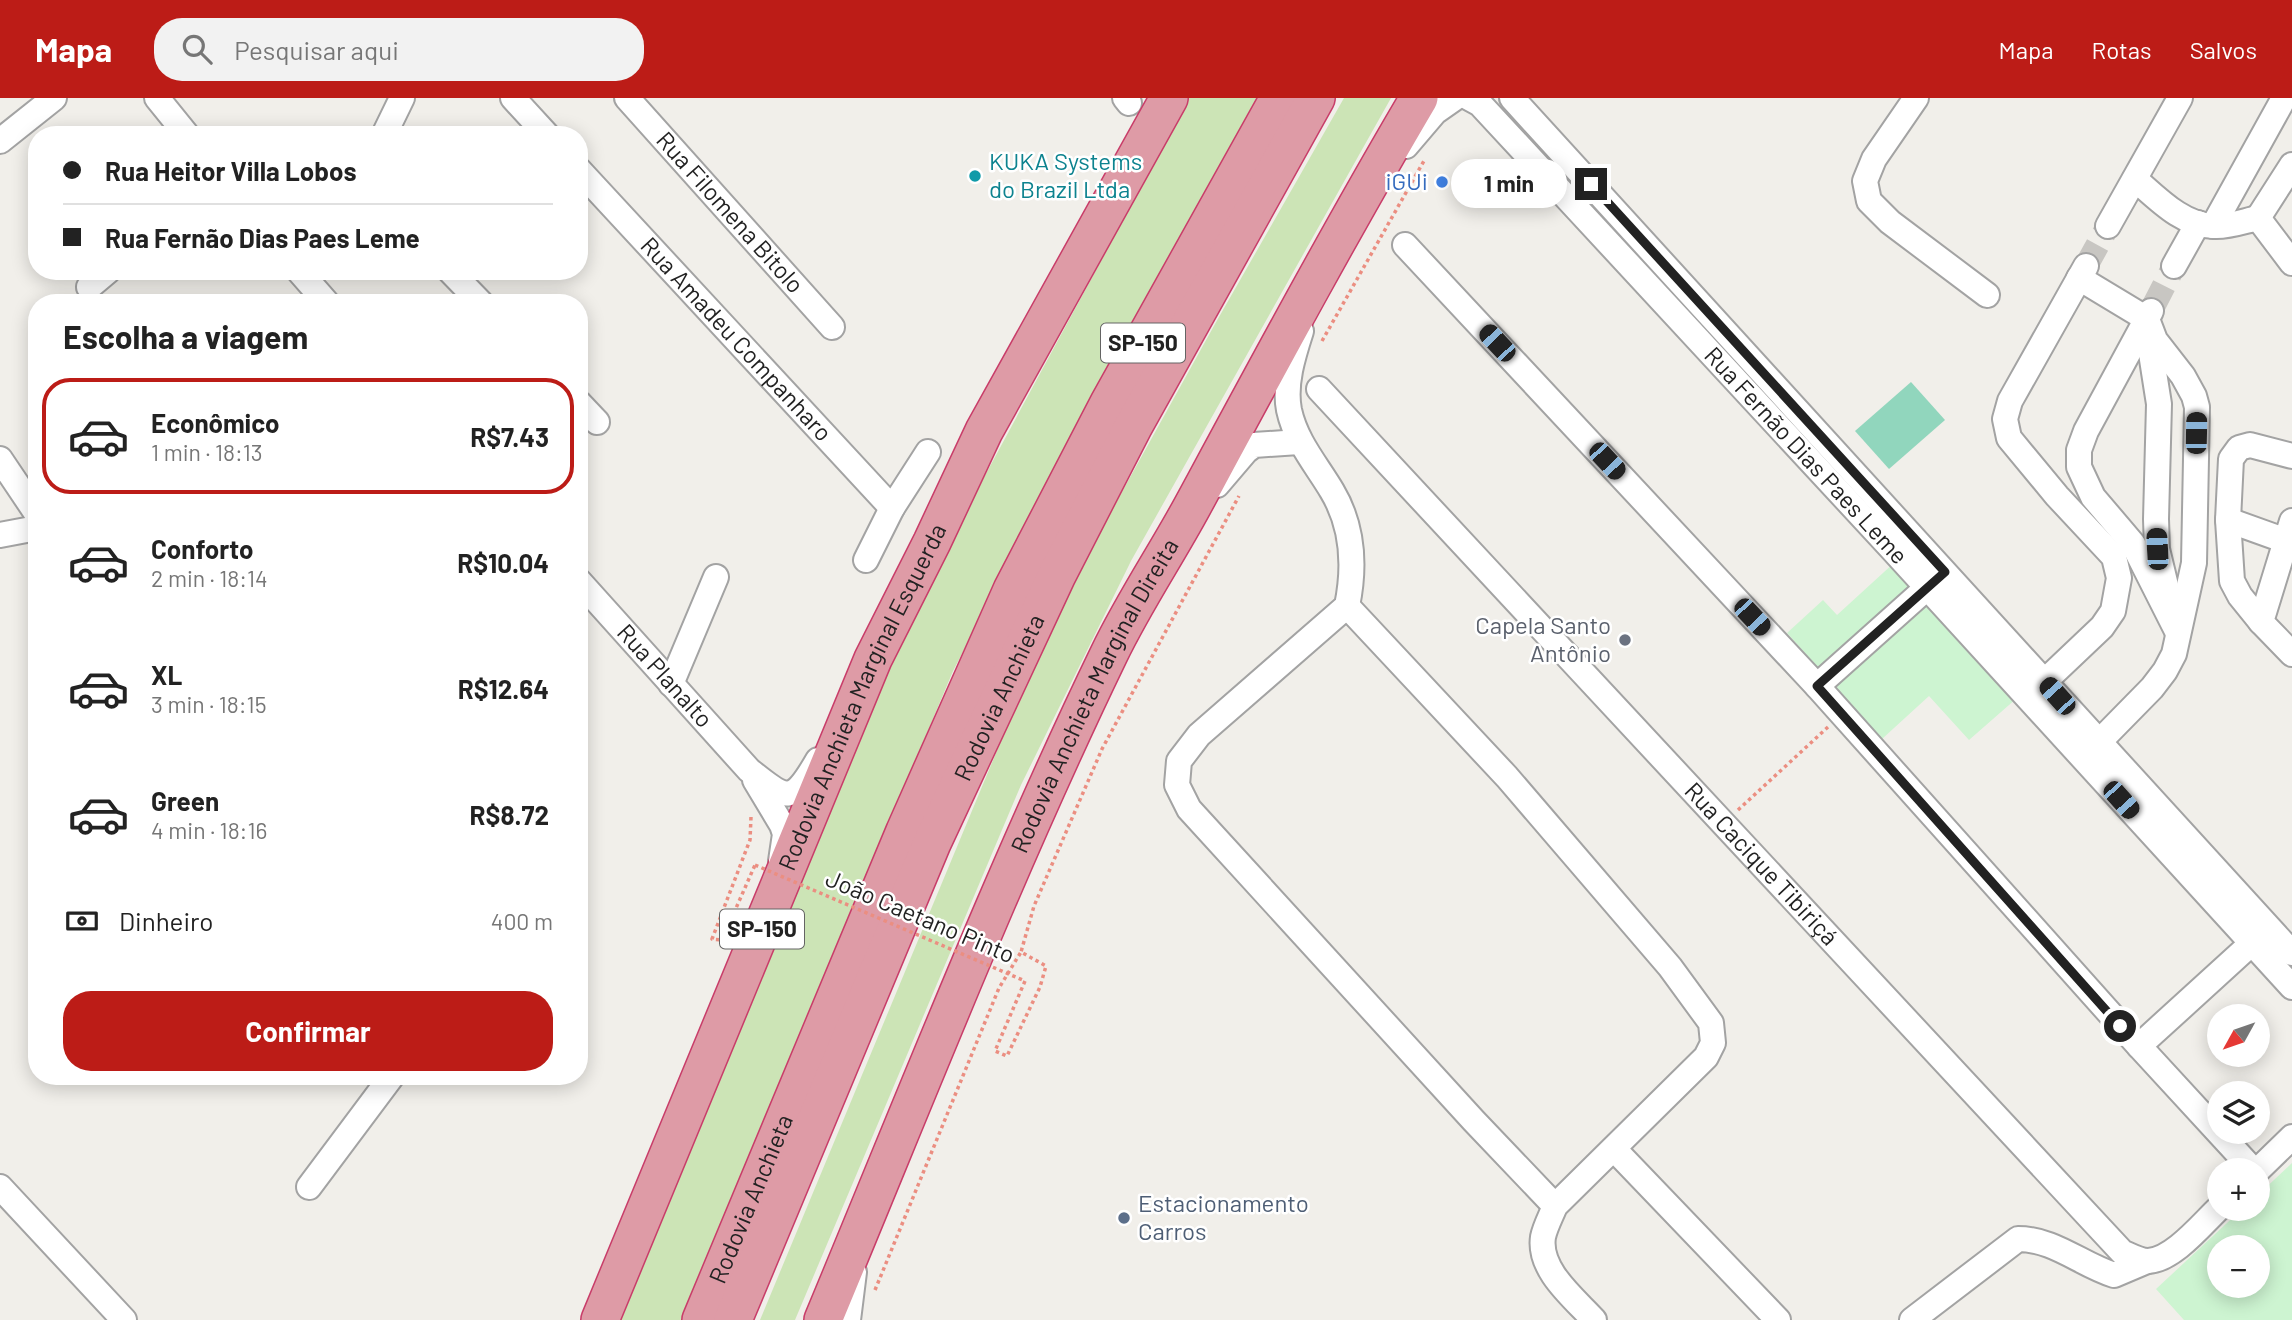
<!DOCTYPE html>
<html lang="pt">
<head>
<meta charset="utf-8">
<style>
	:root { --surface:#fff; --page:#f2f2f2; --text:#222; --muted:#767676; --line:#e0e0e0; --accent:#bc1c17 }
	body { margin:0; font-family:Barlow,sans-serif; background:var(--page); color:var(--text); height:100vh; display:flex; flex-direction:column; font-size:26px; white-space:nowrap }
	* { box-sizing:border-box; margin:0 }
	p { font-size:23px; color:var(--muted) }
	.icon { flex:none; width:38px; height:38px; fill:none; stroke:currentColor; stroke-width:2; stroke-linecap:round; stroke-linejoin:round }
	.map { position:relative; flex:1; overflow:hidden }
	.details { position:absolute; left:28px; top:196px; width:560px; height:791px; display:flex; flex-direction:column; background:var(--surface); border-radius:28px; box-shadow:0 4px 18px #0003 }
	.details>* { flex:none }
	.banner { position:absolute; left:28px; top:28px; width:560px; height:154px; border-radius:28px; box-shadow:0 4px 18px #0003; display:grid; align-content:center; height:154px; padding:0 35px; background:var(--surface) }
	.needle { width:46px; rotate:230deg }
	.tools { position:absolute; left:2207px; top:906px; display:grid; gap:14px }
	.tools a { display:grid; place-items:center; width:63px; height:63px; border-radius:50%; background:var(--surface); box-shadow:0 4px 18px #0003; font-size:35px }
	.end { position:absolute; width:32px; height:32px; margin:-16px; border:9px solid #222; background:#fff; box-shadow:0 0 0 4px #fff }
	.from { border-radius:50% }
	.bubble { position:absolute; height:49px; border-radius:24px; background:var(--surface); box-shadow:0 4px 18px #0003; font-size:23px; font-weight:700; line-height:49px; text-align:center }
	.car { position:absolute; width:21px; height:42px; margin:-21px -10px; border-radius:9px; box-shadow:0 0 5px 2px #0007; background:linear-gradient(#222 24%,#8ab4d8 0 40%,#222 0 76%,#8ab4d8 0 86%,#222 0) }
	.banner b { display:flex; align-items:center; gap:24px; height:66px; font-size:26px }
	.banner b+b { border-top:2px solid var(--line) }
	.banner i { width:18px; height:18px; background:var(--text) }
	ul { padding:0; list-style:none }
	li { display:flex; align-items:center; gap:21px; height:116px; margin:0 14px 10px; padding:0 21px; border:4px solid transparent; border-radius:28px }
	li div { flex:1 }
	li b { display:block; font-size:26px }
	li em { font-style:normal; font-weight:700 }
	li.current { border-color:var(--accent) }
	li>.icon { width:63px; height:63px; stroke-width:1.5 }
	h2 { padding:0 35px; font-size:32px; line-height:84px }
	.pay { display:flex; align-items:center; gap:18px; height:77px; padding:0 35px; font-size:26px }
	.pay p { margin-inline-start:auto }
	.action { display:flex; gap:14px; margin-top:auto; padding:14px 35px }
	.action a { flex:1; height:80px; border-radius:28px; background:var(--accent); color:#fff; font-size:28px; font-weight:700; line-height:80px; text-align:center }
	header { display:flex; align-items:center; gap:42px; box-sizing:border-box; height:98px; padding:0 35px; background:var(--accent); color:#fff }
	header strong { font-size:33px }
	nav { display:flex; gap:38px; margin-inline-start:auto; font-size:24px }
	.search { width:490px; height:63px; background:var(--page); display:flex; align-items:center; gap:18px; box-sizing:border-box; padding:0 24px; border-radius:28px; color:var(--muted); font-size:26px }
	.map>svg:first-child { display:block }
	.grass { fill:#cce4b6 }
	.park { fill:#cdf4d1; fill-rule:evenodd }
	.pitch { fill:#91d6bd }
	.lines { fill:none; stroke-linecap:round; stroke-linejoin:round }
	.minor-tunnel { stroke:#c8c6c2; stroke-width:24; stroke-dasharray:24 12; stroke-linecap:butt }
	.minor-casing { stroke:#a3a3a3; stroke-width:28 }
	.highway-casing { stroke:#c83d69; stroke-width:40 }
	.path { stroke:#eb8e81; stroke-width:3.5; stroke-dasharray:3.5 3.5; stroke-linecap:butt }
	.minor { stroke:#fff; stroke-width:24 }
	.highway { stroke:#de9ba6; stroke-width:37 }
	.path-bridge { stroke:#eb8e81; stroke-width:3.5; stroke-dasharray:3.5 3.5; stroke-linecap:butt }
	.route { stroke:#222; stroke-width:9 }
	.culture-dot { fill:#0f9aa8; stroke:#fff; stroke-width:2.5 }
	.shop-dot { fill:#3f7fe0; stroke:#fff; stroke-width:2.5 }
	.worship-dot { fill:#6b7280; stroke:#fff; stroke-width:2.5 }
	.service-dot { fill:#5c6f8a; stroke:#fff; stroke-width:2.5 }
	.labels { text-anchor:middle; stroke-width:5; stroke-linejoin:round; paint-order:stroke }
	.shield { fill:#fff; stroke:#646464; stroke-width:2 }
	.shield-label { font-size:23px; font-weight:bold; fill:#222 }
	.culture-label { font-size:24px; fill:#0d838f; stroke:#fff; text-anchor:start }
	.shop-label { font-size:24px; fill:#366cbe; stroke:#fff; text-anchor:end }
	.street-label { font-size:24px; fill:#222; stroke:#fff }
	.worship-label { font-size:24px; fill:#5b616d; stroke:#fff; text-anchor:end }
	.service-label { font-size:24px; fill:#4e5e75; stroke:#fff; text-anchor:start }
</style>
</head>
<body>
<header>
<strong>Mapa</strong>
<div class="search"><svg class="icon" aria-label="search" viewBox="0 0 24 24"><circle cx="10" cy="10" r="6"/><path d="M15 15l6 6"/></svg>Pesquisar aqui</div>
<nav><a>Mapa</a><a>Rotas</a><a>Salvos</a></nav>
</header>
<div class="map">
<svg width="2292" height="1222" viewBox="0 0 2292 1222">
	<rect width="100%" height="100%" fill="#f1efea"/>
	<path class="grass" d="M1189 0H1257L1123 244 953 573 681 1222H614L915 507Z
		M1344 0H1391L1131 463 1021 687 795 1222H760L1016 607 1092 448 1215 226Z"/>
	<path class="park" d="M1895 464 2017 600 1969 642 1929 598 1882 641 1787 535 1823 502 1837 517Z
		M2292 1065V1222H2184L2156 1191 2242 1111H2258V1097ZM2219 1150H2258V1188H2219Z"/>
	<path class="pitch" d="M1911 284 1945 322 1889 371 1855 333Z"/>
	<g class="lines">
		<path class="minor-tunnel" d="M2086 168 2108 128
			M2153 209 2174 168"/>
		<defs>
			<g id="minor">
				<path d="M157 0 187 37"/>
				<path d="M513 0 547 37"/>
				<path id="s1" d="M627 0 832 229"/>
				<path d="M1125 0 1129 5"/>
				<path id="s2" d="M1469 0 1480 6 1893 452 2292 889"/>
				<path d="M1512 0 2292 855"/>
				<path d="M1916 0 1874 61 1865 83 1869 103 1890 124 1987 197"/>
				<path d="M384 37 402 0"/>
				<path d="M0 43 54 0"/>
				<path d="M1406 48 1435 14 1455 0"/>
				<path id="s3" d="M579 72 892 410"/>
				<path d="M2135 81C2157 100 2183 128 2214 128 2229 129 2244 123 2258 120L2292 165"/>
				<path d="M2258 120 2292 67"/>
				<path d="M2108 128 2180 0"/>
				<path d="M2213 128 2284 0"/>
				<path d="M1405 147 1817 588 2139 948 2254 1073"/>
				<path d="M2174 168 2198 125"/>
				<path d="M299 173 327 205"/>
				<path d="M450 173 481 205"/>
				<path d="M2079 180 2147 221 2155 242 2183 278 2194 298 2197 309 2194 465 2174 556 2165 573 2152 590 2099 644"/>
				<path d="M89 189 108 173"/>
				<path d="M2151 213 2086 333 2079 352V369L2093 399 2133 446 2177 533"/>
				<path d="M1301 233C1293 258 1284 286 1289 312 1296 344 1316 366 1332 393 1353 428 1355 469 1347 508L1199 637 1179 663 1177 687 1189 711 1474 1023 1555 1108"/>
				<path d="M2148 236 2159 306 2156 421 2157 451 2167 492"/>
				<path id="s4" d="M1319 291 2122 1154C2129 1157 2140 1163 2148 1163 2173 1162 2202 1126 2219 1110"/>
				<path d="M579 305 597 324"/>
				<path d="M0 361 37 416"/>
				<path d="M1217 387 1246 353 1254 347 1299 344"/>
				<path d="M2228 422 2231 361 2239 350 2250 347 2292 358"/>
				<path d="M2292 423 2261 524 2292 556"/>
				<path d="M0 437 37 430"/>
				<path d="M866 462 892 410 928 354"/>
				<path id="s5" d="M579 483 749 672C787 703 792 707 818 662"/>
				<path d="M1347 508 1507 679 1670 869 1711 925 1713 945 1706 959 1555 1108C1551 1118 1545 1129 1543 1139 1538 1172 1574 1200 1594 1222"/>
				<path d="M2261 524 2240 498 2232 483 2228 422 2292 445"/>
				<path d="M2044 584 2102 529 2113 513 2119 480 2114 459 2057 398 2009 340 2005 321 2010 303 2086 168"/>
				<path d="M671 586 716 479"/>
				<path d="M1817 588 1939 479"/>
				<path d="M755 682 782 727 785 736 781 763"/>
				<path d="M2139 948 2263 835"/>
				<path d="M1614 1051 1778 1222"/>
				<path d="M2257 1073 2292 1039"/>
				<path d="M0 1089 124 1222"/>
				<path d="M309 1089 392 978"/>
				<path d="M848 1222 854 1174"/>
				<path d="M1912 1222 2018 1141C2054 1141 2080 1166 2114 1177L2147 1163"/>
			</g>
			<g id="highway">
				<path id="s6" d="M600 1222 873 561 932 444 984 333 1169 0"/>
				<path id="s7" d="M701 1222 905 733 1012 492 1109 305 1279 0"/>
				<path id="s8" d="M733 1222 932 745 1057 477 1133 329 1316 0"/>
				<path id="s9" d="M823 1222C916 999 1004 773 1109 556 1134 504 1166 457 1193 407 1267 270 1340 134 1419 0"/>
			</g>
		</defs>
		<use href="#minor" class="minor-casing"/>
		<use href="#highway" class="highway-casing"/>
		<path class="path" d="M1322 243 1425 61
			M1738 712 1828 629
			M751 719 750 742 712 841 722 842 755 767
			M1025 883 995 953 1007 958 1040 889 1046 868 1021 854 1034 808 1102 651 1239 398
			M875 1192 999 890 1021 854"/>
		<use href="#minor" class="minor"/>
		<use href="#highway" class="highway"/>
		<path class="path-bridge" d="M755 767 1025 883"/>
	</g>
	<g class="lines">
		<path class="route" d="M1591 86 1945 474 1817 588 2120 928"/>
	</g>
	<circle class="culture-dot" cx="975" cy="78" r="7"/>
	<circle class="shop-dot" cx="1442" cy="84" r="7"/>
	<circle class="worship-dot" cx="1625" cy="542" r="7"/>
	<circle class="service-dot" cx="1124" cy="1120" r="7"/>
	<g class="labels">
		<g class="shield">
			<rect x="1101" y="225.5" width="84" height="39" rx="5"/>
			<rect x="720" y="811.5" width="84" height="39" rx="5"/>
		</g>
		<g class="shield-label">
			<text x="1143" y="253">SP-150</text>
			<text x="762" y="839">SP-150</text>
		</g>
		<g class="culture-label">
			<text x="989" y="72">KUKA Systems<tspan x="989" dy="28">do Brazil Ltda</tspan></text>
		</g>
		<g class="shop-label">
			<text x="1428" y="92">iGUi</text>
		</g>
		<g class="street-label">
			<text dy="8" stroke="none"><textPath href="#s1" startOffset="154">Rua Filomena Bitolo</textPath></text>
			<text dy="8" stroke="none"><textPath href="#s3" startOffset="231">Rua Amadeu Companharo</textPath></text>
			<text dy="8" stroke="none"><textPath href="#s2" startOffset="492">Rua Fernão Dias Paes Leme</textPath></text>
			<text dy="8" stroke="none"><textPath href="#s5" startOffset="128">Rua Planalto</textPath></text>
			<text dy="8" stroke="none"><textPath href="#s8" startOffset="677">Rodovia Anchieta</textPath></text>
			<text dy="8" stroke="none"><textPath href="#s9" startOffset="681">Rodovia Anchieta Marginal Direita</textPath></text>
			<text dy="8" stroke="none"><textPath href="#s6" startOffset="676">Rodovia Anchieta Marginal Esquerda</textPath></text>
			<text dy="8" stroke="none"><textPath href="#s4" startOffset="649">Rua Cacique Tibiriçá</textPath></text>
			<text transform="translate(920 819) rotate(23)" y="8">João Caetano Pinto</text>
			<text dy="8" stroke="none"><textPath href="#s7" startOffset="131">Rodovia Anchieta</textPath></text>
		</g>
		<g class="worship-label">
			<text x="1611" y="536">Capela Santo<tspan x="1611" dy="28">Antônio</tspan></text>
		</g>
		<g class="service-label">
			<text x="1138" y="1114">Estacionamento<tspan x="1138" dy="28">Carros</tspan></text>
		</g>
	</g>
</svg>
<div class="tools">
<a><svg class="needle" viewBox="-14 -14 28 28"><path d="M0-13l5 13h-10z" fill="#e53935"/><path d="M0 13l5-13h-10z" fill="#767676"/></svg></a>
<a><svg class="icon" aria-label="layers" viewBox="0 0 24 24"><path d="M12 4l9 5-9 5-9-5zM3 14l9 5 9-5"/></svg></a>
<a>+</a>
<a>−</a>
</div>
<i class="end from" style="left:2120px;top:928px"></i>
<i class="end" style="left:1591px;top:86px"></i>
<div class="bubble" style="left:1451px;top:61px;width:116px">1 min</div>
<i class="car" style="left:1497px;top:245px;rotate:317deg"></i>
<i class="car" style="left:2196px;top:335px;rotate:1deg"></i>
<i class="car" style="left:1607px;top:363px;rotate:137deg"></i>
<i class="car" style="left:2157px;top:451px;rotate:357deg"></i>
<i class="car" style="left:1752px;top:519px;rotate:137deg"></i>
<i class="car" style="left:2057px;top:598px;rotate:318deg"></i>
<i class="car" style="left:2121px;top:702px;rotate:138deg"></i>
<div class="banner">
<b><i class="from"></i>Rua Heitor Villa Lobos</b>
<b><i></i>Rua Fernão Dias Paes Leme</b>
</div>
<section class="details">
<h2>Escolha a viagem</h2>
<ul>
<li class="current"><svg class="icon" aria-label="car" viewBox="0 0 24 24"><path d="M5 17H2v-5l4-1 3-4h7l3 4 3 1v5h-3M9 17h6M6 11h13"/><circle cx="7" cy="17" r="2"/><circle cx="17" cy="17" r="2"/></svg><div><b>Econômico</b><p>1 min · 18:13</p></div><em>R$7.43</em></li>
<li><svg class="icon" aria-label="car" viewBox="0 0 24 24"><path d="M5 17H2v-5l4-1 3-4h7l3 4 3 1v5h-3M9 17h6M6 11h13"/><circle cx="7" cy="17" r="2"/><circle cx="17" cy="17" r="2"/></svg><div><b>Conforto</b><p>2 min · 18:14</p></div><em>R$10.04</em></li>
<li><svg class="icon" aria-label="car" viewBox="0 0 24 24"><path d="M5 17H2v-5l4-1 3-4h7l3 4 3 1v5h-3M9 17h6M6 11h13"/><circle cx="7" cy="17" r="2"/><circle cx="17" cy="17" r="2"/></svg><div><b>XL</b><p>3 min · 18:15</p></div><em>R$12.64</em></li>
<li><svg class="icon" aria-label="car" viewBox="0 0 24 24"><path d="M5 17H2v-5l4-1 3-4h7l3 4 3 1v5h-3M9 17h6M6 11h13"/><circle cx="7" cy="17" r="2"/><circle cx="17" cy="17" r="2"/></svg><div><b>Green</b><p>4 min · 18:16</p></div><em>R$8.72</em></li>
</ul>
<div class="pay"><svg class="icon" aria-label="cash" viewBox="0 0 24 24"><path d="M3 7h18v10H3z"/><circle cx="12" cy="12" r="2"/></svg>Dinheiro<p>400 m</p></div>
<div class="action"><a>Confirmar</a></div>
</section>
</div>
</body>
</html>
